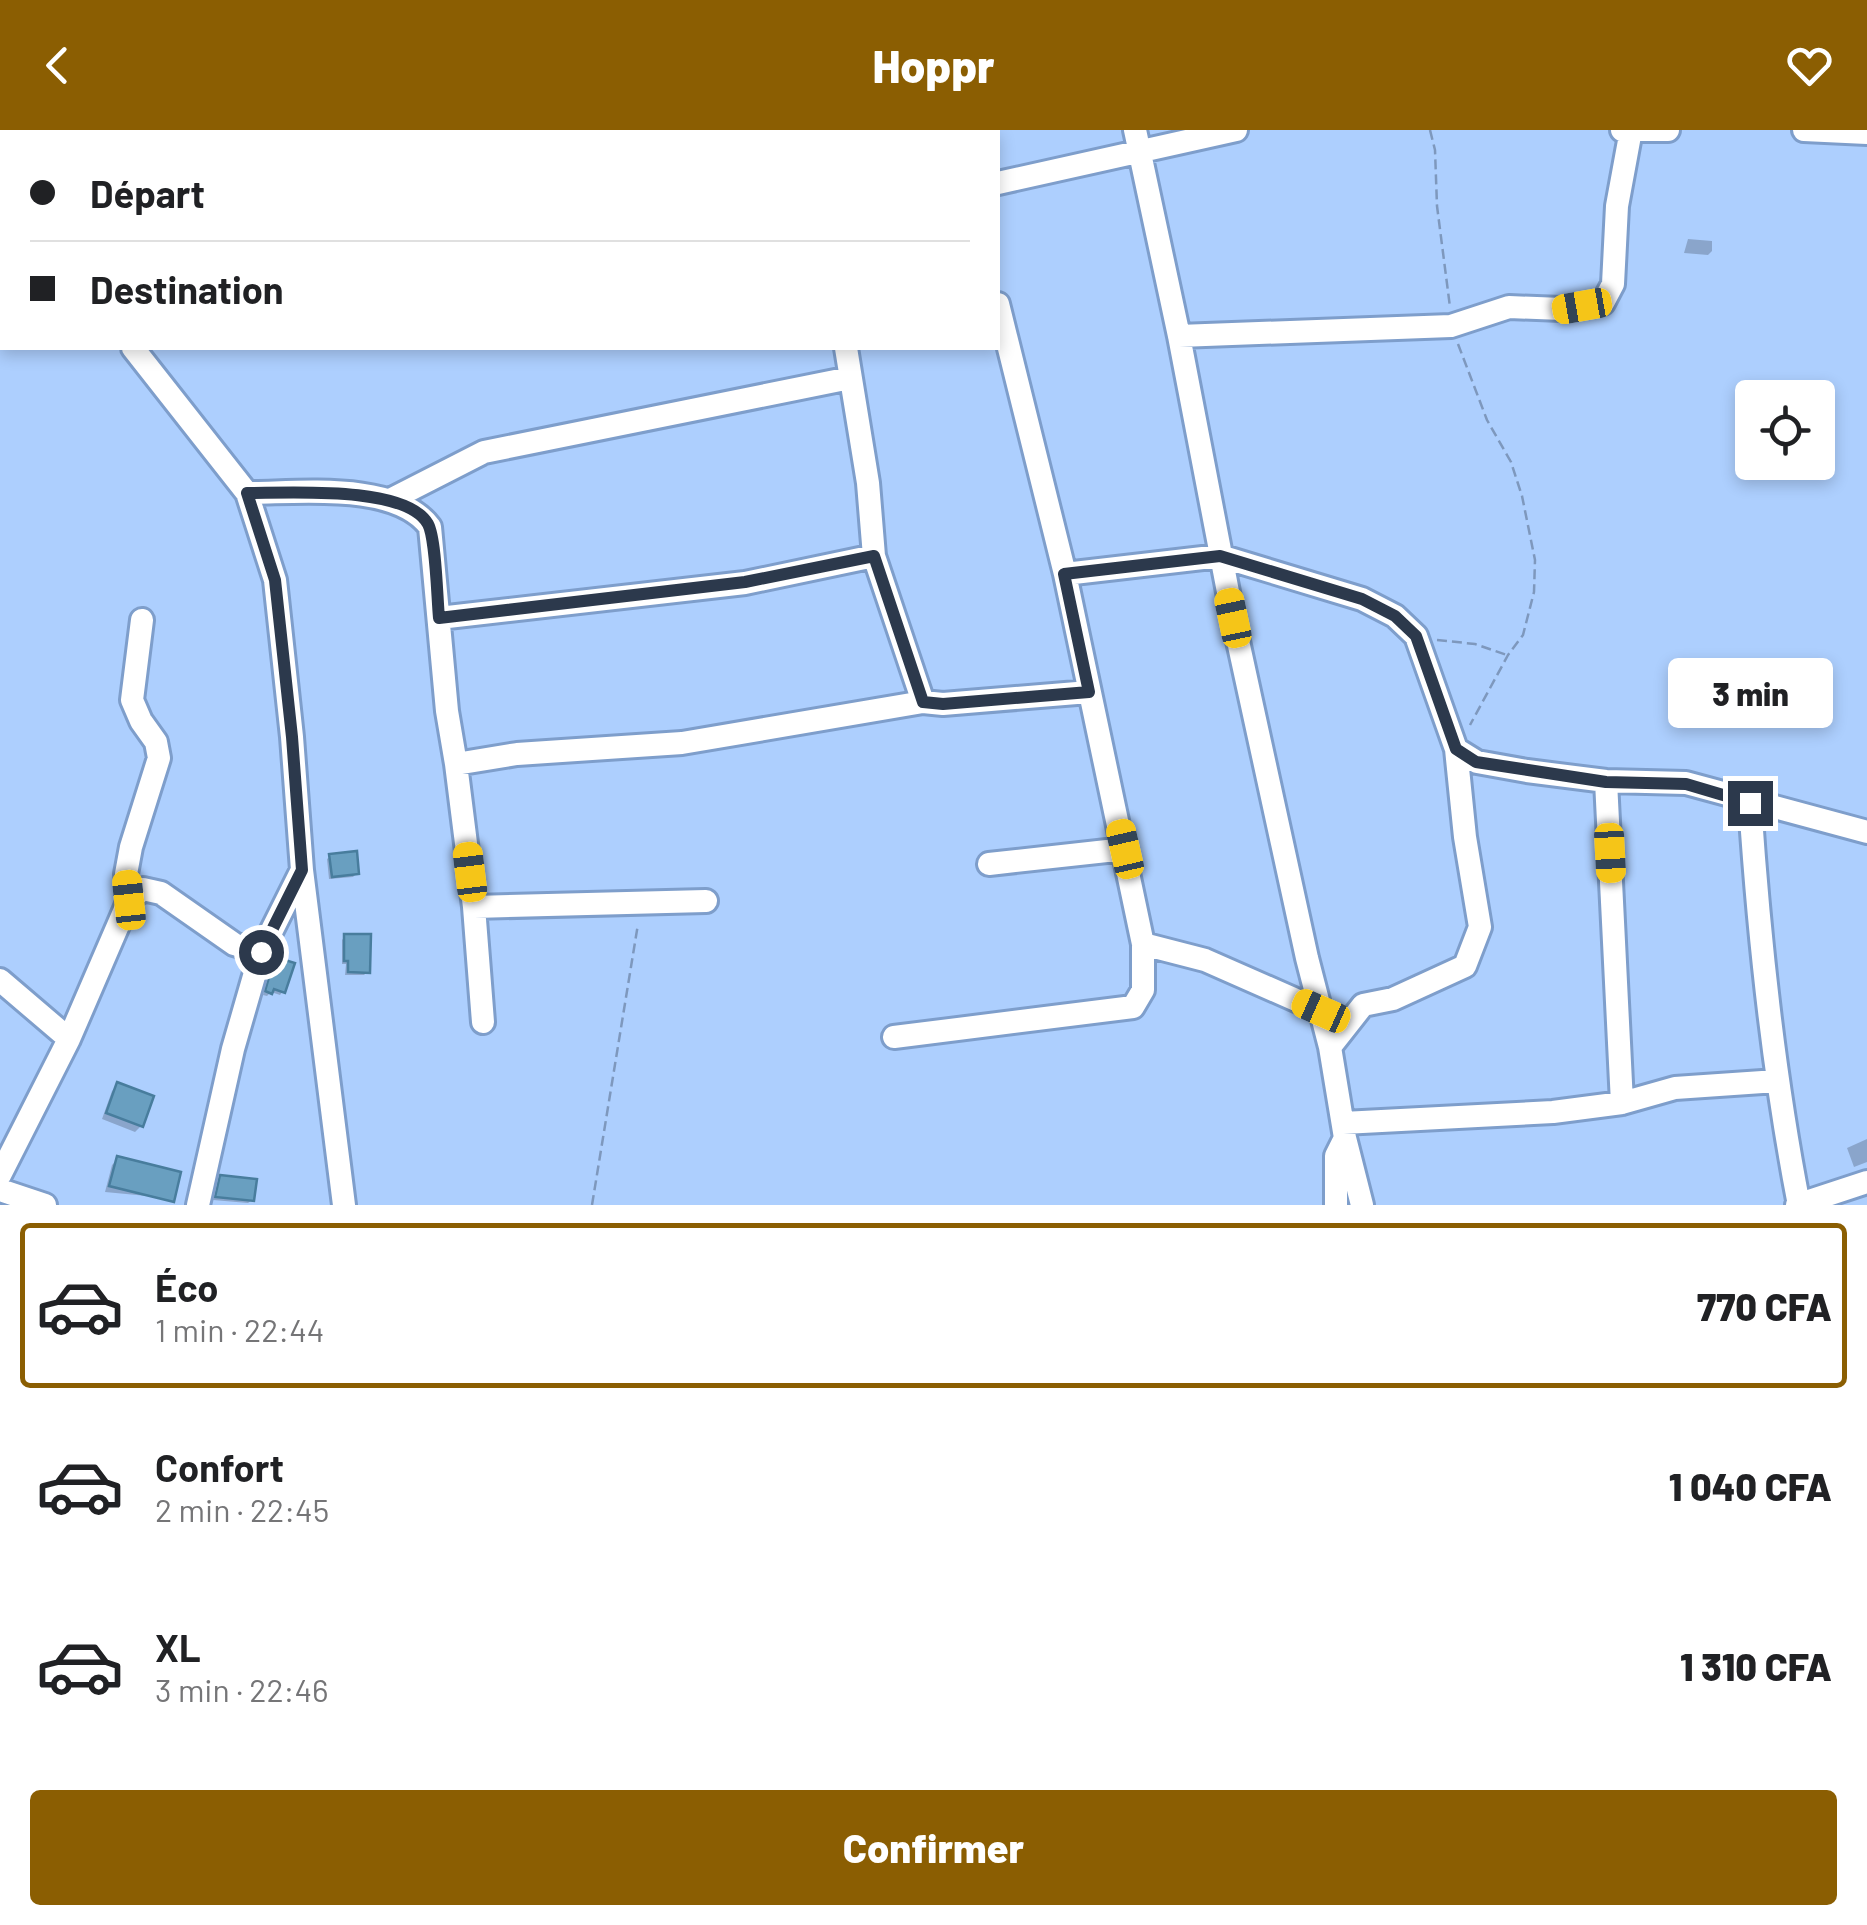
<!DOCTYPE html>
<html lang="fr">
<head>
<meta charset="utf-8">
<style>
	:root { --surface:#fff; --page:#f2f2f2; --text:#202124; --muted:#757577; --line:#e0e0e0; --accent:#8b5e02 }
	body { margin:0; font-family:Barlow,sans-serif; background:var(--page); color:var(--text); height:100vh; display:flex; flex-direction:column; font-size:38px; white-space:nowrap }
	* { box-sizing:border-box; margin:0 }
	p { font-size:32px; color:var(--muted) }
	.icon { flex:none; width:55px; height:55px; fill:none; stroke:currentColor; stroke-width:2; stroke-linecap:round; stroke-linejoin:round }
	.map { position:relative; height:1075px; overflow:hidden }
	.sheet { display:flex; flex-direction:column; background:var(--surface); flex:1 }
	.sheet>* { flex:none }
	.top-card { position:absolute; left:0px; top:0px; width:1000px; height:220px; box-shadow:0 5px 15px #0003; display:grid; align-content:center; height:220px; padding:0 30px; background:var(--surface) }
	.controls { position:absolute; left:1735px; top:250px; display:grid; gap:20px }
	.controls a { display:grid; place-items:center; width:100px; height:100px; border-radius:10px; background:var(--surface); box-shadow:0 5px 15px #0003; font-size:50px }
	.end { position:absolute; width:45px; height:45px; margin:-22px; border:12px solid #2c394c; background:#fff; box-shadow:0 0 0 5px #fff }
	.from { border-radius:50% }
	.bubble { position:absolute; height:70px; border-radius:10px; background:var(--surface); box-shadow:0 5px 15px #0003; font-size:32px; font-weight:800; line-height:70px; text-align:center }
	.car { position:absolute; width:30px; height:60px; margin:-30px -15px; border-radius:12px; box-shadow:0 0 8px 2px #0007; background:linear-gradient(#f5c518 24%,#345 0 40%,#f5c518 0 76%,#345 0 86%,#f5c518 0) }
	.top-card b { display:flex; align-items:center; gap:35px; height:95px; font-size:38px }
	.top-card b+b { border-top:2px solid var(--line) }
	.top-card i { width:25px; height:25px; background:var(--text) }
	ul { padding:18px 0 0; list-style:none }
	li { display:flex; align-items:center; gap:30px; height:165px; margin:0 20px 15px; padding:0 10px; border:5px solid transparent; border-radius:10px }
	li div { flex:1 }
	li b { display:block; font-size:38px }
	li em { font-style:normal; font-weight:800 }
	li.on { border-color:var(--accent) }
	li>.icon { width:90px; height:90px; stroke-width:1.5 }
	.cta { display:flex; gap:20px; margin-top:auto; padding:20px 30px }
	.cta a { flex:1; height:115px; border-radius:10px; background:var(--accent); color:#fff; font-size:40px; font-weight:800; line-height:115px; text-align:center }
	header { display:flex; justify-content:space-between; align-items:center; height:130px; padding:0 30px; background:var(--accent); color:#fff; font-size:45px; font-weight:800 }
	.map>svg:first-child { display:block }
	.shadow { fill:#0003 }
	.building { fill:#699fc0; stroke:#487d9d; stroke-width:2.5 }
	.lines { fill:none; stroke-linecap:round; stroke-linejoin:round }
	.minor-casing { stroke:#7e9ecb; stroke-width:28 }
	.path { stroke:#7e98bd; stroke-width:2.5; stroke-dasharray:10 5; stroke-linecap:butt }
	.minor { stroke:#fff; stroke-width:22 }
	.route { stroke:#2c394c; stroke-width:12 }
</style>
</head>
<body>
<header><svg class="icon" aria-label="back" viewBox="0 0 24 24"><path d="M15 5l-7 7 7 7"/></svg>Hoppr<svg class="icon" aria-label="heart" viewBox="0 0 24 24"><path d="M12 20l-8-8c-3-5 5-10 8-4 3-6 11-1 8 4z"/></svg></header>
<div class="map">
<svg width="1867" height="1075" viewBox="0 0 1867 1075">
	<rect width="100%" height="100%" fill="#adcffe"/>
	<path class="shadow" d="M32 0H98L29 2Z
		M1688 109 1712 111V121L1708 125 1684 123Z
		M331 726 357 743 353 747 329 749 327 729Z
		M345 806 367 842 364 845H345L346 834H342V810Z
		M276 830 283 861 280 865 271 862 267 866 263 865Z
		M118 955 141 996 135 1002 102 989 112 961Z
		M1867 1009V1032L1854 1037 1847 1018Z
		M118 1029 168 1068 105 1062 112 1035Z
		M221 1048 252 1070 248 1073 213 1070Z"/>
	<path class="building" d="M357 721 359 744 332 747 329 724Z
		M344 804H371L370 843 348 842V831H344Z
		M275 827 295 833 285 863 274 859 272 864 265 861Z
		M117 952 154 966 143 997 106 983Z
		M117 1026 181 1042 174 1072 109 1056Z
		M220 1045 257 1049 254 1071 215 1067Z"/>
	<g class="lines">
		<defs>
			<path id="minor" d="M158 0 161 2
				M396 0 401 2
				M588 0 594 2
				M1135 0 1179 206 1233 488 1307 828 1330 917 1345 1008 1362 1075
				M1622 0H1668
				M1804 0 1867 3
				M763 2 776 0
				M998 53 1236 0
				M0 63 2 66
				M998 174 1065 444 1143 814 1205 830 1321 881
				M1179 206 1451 196 1509 177 1562 179 1603 173 1613 154 1617 76 1631 0
				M133 218 247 363 275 450 292 607 302 740 344 1075
				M846 218 868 353 874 426 923 572 943 574 1089 562
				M247 363C299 363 396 351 430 397L447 581 456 634 517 624 682 613 923 572
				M390 370 484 322 850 248
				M1065 444 1220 426 1362 469 1395 486 1416 506 1456 619 1465 707 1480 797 1465 836 1393 869 1363 875 1330 917
				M439 488 745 453 874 426
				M1456 619 1477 632 1527 641 1606 651 1686 653 1867 702
				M456 634 474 777 483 892
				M1606 651 1622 973
				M1750 673C1759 808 1773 942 1799 1075
				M989 734 1125 719
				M129 770 126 744 131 717 159 628 156 612 141 591 132 570 142 490
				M474 777 706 771
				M0 850 69 909
				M894 907 1133 877 1143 860V814
				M1343 993 1553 982 1622 973 1675 958 1777 951
				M0 1045 69 909 129 770 143 759 161 763 234 814 261 822 302 740
				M0 1060 45 1075
				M198 1075 233 919 261 822
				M1336 1075V1026L1345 1008
				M1797 1075 1867 1052"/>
		</defs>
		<use href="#minor" class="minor-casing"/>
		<path class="path" d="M1430 0 1435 20 1437 76 1450 177
			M1458 214 1487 290 1511 332 1522 366 1535 430 1534 462 1523 505 1508 525 1470 595
			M1437 510 1475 514 1507 525
			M592 1075 638 794"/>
		<use href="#minor" class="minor"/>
	</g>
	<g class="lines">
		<path class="route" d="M261 822 302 740 292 607 275 450 247 363C287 363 406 355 428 394 436 409 437 467 439 488L745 452 874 426 923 572 943 574 1089 562 1064 444 1220 426 1362 469 1395 486 1416 506 1456 619 1476 632 1606 652 1686 654 1750 673"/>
	</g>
</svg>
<div class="controls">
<a><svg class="icon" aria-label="locate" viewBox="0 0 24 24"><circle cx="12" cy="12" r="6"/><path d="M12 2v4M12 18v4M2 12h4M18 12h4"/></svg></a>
</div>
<i class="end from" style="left:261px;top:822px"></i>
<i class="end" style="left:1750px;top:673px"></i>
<div class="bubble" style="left:1668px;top:528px;width:165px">3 min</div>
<i class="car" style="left:1582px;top:176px;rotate:260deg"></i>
<i class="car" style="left:1233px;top:488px;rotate:348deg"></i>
<i class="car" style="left:1125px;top:719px;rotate:347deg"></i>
<i class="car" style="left:1610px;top:723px;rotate:177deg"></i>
<i class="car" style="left:470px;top:742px;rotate:353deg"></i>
<i class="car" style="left:129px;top:770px;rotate:354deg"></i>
<i class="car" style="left:1321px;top:881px;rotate:294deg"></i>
<div class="top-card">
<b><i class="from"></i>Départ</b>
<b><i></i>Destination</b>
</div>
</div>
<section class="sheet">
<ul>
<li class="on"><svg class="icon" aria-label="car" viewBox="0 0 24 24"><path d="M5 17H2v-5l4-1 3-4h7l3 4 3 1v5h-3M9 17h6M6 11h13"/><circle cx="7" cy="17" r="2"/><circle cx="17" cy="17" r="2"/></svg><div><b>Éco</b><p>1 min · 22:44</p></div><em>770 CFA</em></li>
<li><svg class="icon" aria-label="car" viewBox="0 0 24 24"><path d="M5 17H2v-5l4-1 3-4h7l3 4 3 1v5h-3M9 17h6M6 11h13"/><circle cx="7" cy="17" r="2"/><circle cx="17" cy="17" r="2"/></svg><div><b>Confort</b><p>2 min · 22:45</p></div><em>1 040 CFA</em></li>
<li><svg class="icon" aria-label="car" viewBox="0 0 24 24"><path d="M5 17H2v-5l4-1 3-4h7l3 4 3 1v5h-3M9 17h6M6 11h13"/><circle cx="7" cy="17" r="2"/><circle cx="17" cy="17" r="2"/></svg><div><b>XL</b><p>3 min · 22:46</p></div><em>1 310 CFA</em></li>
</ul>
<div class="cta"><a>Confirmer</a></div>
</section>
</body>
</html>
